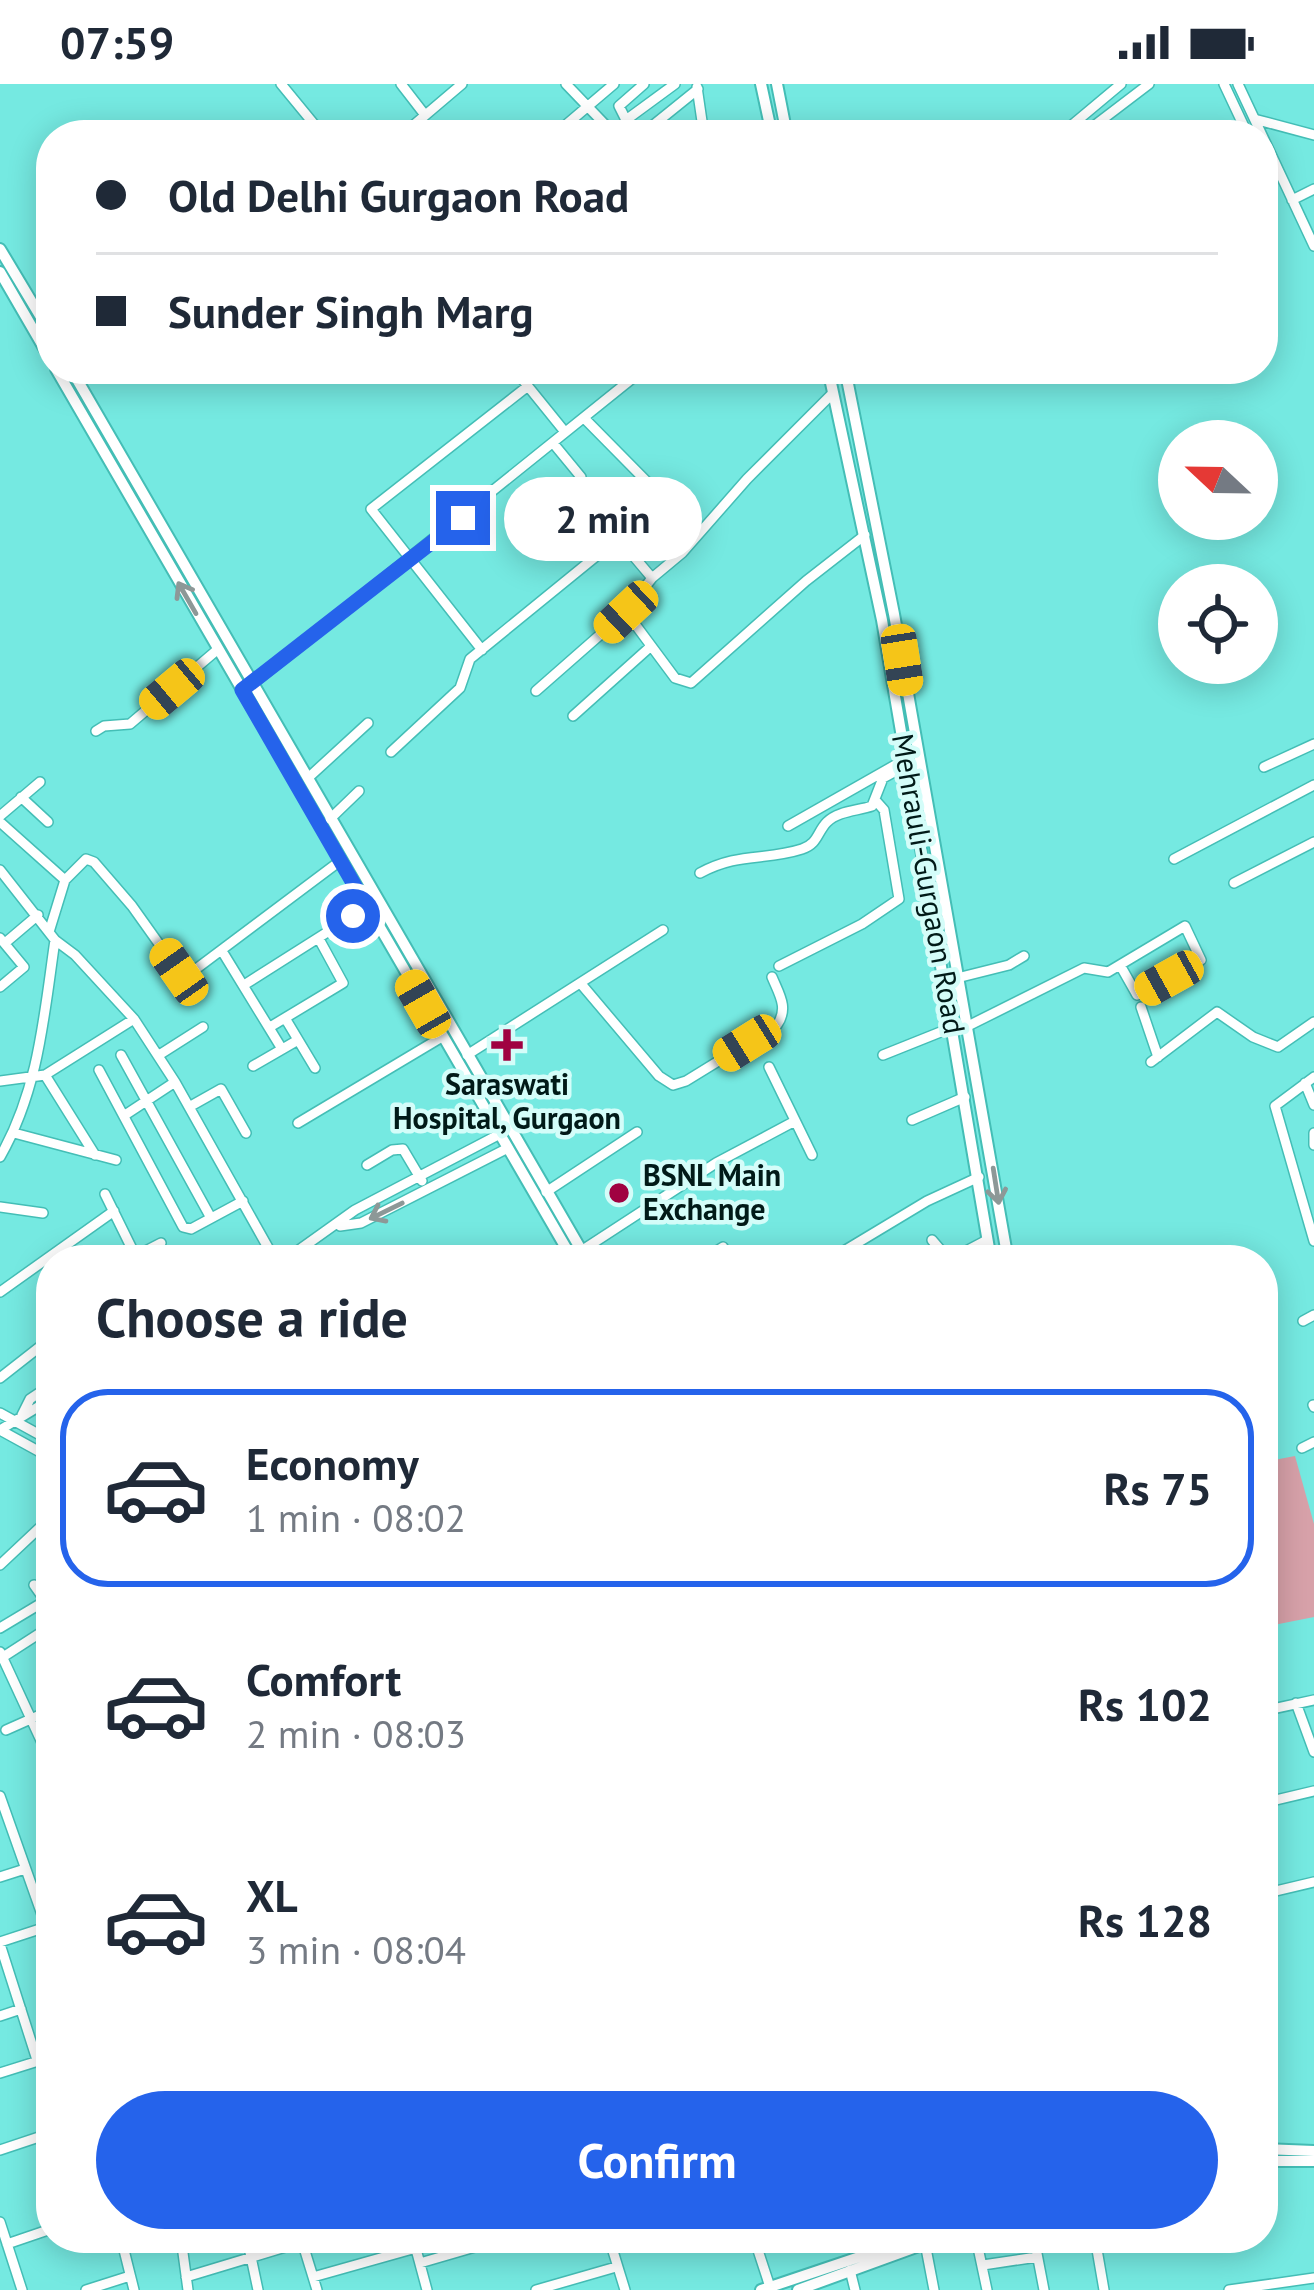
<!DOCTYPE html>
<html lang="en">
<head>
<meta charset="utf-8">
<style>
	:root { --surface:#fff; --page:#f2f2f3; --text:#1f2937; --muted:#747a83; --line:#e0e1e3; --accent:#2563eb }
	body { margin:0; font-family:"PT Sans",sans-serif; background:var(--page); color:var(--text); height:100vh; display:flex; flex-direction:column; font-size:45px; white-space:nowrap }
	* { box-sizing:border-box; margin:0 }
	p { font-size:39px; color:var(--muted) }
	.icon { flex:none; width:66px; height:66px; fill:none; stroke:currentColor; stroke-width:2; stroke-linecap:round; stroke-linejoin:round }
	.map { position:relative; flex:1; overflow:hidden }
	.drawer { position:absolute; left:36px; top:1161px; width:1242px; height:1008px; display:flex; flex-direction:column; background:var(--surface); border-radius:48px; box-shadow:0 6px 30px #0003 }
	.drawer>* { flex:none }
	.hud { position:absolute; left:36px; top:36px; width:1242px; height:264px; border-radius:48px; box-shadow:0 6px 30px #0003; display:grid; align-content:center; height:264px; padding:0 60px; background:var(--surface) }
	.needle { width:78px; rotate:292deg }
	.fabs { position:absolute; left:1158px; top:336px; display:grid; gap:24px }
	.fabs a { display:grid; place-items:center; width:120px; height:120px; border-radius:50%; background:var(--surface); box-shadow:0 6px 30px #0003; font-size:60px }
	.end { position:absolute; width:54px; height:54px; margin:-27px; border:15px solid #2563eb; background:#fff; box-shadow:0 0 0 6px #fff }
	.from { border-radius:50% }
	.bubble { position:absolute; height:84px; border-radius:42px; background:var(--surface); box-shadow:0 6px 30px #0003; font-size:39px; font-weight:600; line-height:84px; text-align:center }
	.car { position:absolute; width:36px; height:72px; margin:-36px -18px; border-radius:15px; box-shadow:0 0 9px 3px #0007; background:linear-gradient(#f5c518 24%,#345 0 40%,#f5c518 0 76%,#345 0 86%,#f5c518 0) }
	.hud b { display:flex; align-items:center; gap:42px; height:114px; font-size:45px }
	.hud b+b { border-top:3px solid var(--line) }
	.hud i { width:30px; height:30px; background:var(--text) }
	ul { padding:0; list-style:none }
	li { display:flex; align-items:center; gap:36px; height:198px; margin:0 24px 18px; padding:0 36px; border:6px solid transparent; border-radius:48px }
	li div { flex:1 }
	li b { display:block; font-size:45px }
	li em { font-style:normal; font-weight:600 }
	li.selected { border-color:var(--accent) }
	li>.icon { width:108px; height:108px; stroke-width:1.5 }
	h2 { padding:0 60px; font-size:54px; line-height:144px }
	.action { display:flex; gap:24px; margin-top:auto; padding:24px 60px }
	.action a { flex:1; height:138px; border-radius:72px; background:var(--accent); color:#fff; font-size:48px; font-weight:600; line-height:138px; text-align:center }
	.status { display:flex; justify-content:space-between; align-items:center; height:84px; padding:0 60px; background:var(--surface); direction:ltr }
	.status svg { height:33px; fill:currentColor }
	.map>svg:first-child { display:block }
	.green { fill:#d7a1a9 }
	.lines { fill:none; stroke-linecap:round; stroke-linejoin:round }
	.minor-casing { stroke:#44beb6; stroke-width:12 }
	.major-casing { stroke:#44beb6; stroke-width:14 }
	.minor { stroke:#fff; stroke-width:9 }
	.major { stroke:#fff; stroke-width:10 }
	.oneway { stroke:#8d9897 }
	.route { stroke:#2563eb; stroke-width:15 }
	.poi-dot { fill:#a00241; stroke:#d4fdf9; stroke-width:4.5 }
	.labels { text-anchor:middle; stroke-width:9; stroke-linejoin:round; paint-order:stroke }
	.street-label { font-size:30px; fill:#011a18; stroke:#d4fdf9 }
	.poi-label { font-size:30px; font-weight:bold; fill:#011a18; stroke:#d4fdf9 }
</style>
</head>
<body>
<div class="status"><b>07:59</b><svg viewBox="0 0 49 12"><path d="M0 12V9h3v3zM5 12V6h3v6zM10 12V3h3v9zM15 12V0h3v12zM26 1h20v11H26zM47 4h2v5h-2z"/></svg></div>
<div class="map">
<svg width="1314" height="2206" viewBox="0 0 1314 2206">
	<rect width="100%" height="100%" fill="#75e9e1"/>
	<path class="green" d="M1295 1372 1314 1440V1533L1263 1543V1378Z"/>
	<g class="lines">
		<defs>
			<path id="minor" d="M281 0 323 51
				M401 0 425 31
				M566 0 615 51
				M644 0 619 22 626 36 675 0
				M1224 0 1248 51
				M1238 0 1314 162
				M697 3 704 51
				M1258 36 1314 51
				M402 51 462 0
				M554 51 614 0
				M641 51 698 5
				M1060 51 1121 0
				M1082 51 1149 0
				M1292 116 1314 105
				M514 285 565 348
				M553 359 581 393
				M620 456 652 494
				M626 528 675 594 691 599 806 497 865 451
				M482 566 371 425 528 302
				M251 601 644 285
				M536 607 626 528 652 494 682 469 747 395 833 309
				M573 632 650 563
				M96 647 104 642 130 640 217 566
				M391 668 460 604 470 575 659 421V410L584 334
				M1264 683 1314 660
				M308 694 368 639
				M21 713 48 738
				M0 732 40 698
				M330 735 359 707
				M0 738 65 796
				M788 742 904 676
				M1174 775 1314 701
				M0 786 55 856 75 871 134 935 175 998 275 1176
				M700 789C739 768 765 777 802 765 818 760 817 748 827 738 838 727 857 727 872 722L883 694 905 682
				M1234 799 1314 758
				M49 848 65 796 86 775 94 778 132 822 179 888 188 891 340 777
				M0 854 24 883 0 903
				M5 859 38 831
				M222 867 282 965
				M779 882 862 840 899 815 884 726 876 717
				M957 894 1009 881 1024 872
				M244 901 378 816
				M582 901 659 992 673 1001 686 997 777 941C789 924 779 910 772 893
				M1141 923 1158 973
				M285 934 315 984
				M270 943 343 899 319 855
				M966 943 1084 884 1108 888 1185 842 1201 876 1137 911 1120 881
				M121 971 211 1134
				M159 971 203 943
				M467 971 663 846
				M883 971 953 943
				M1151 978 1217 928 1253 953 1278 963 1314 938
				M253 982 298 956
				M769 983 812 1071
				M99 986 183 1143 191 1145 243 1117
				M45 991 95 1071
				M1314 993 1275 1022 1314 1157
				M0 997 45 991 134 935
				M1305 999 1314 1021
				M189 1023 221 1005 246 1049
				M125 1031 175 998
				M912 1036 965 1013
				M298 1039 442 953
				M14 1049 116 1076
				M1314 1049V1061
				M0 1073C39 1005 44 931 55 856
				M367 1081 392 1066 403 1065 422 1097
				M546 1108 637 1048
				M105 1110 135 1171
				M0 1123 43 1129
				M340 1142 361 1139 508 1064
				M932 1156 949 1176 987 1156
				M581 1167 716 1079 795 1037
				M128 1176 161 1159
				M285 1176 355 1126 500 1050
				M702 1176 723 1163
				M829 1176 927 1117 979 1093
				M0 1208 114 1127
				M1303 1237 1314 1231
				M0 1294 51 1254
				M51 1315 0 1346 51 1374
				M1313 1321 1314 1323
				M0 1329 51 1357
				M22 1331 30 1315 51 1301
				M1302 1364 1314 1358
				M0 1481 51 1433
				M34 1501 51 1525
				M0 1544 45 1517
				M0 1568 51 1678
				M3 1573 51 1542
				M1296 1619 1314 1668
				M1263 1627 1314 1616
				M6 1646 51 1626
				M1263 1685 1271 1717
				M0 1712 51 1856
				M1263 1719 1314 1707
				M0 1793 25 1785
				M1263 1810 1314 1798
				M0 1858 46 1843
				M0 1860 37 1976
				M0 1932 21 1925
				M0 1989 51 1973
				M0 2066 51 2049
				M0 2138 22 2206
				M121 2154 134 2206
				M181 2154 188 2206
				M247 2154 258 2206
				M301 2154 317 2206
				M413 2154 427 2206
				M609 2154 625 2206
				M754 2154 770 2203
				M871 2154 873 2168
				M976 2154 987 2206
				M1034 2154 1044 2206
				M1095 2154 1104 2206
				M925 2159 934 2206
				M7 2160 51 2145
				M420 2179 506 2154
				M983 2181 1037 2173
				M850 2186 855 2206
				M186 2193 302 2158
				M313 2193 416 2164
				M86 2206 130 2192
				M536 2206 616 2183
				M1229 2206 1314 2194"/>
			<path id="major" d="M761 0 772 51
				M777 0 787 51
				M0 165 51 250
				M0 188 51 276
				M56 285 573 1176
				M71 285 587 1176
				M828 285 882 536 991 1176
				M845 285 894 530 1008 1176
				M1263 2065 1314 2067
				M1263 2077H1314
				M761 2206 916 2154
				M798 2206 941 2154"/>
		</defs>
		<use href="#minor" class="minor-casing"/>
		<use href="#major" class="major-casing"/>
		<use href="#minor" class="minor"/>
		<use href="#major" class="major"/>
	</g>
	<defs><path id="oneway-shaft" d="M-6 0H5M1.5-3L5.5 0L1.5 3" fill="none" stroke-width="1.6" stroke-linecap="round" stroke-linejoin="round" transform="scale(3)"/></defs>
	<g class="oneway">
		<use href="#oneway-shaft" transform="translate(187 514) rotate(-120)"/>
		<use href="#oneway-shaft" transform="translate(996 1102) rotate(81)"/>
		<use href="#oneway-shaft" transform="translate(386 1127) rotate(154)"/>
	</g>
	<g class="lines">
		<path class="route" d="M353 832 367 823 242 606 463 434"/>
	</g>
	<g class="poi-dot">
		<path d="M501 943h12v12h12v12h-12v12h-12v-12h-12v-12h12z"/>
		<circle cx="619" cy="1109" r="12"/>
	</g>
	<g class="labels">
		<g class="street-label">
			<text transform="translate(928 800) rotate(80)" y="10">Mehrauli-Gurgaon Road</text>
		</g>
		<g class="poi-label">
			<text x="507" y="1011">Saraswati<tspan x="507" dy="34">Hospital, Gurgaon</tspan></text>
			<text x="643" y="1102" text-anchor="start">BSNL Main<tspan x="643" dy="34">Exchange</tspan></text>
		</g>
	</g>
</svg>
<div class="fabs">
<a><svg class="needle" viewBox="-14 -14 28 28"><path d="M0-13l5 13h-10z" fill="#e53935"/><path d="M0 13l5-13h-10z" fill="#747a83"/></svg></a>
<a><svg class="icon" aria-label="locate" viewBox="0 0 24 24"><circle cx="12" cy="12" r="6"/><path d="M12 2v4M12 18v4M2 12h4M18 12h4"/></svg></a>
</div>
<i class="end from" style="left:353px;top:832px"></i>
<i class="end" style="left:463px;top:434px"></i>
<div class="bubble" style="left:504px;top:393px;width:198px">2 min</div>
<i class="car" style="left:626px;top:528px;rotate:227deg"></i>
<i class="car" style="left:902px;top:576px;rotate:171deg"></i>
<i class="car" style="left:172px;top:605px;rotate:230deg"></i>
<i class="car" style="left:179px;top:888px;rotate:325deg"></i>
<i class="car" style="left:1169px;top:894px;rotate:241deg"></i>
<i class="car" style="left:423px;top:920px;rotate:330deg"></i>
<i class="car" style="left:747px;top:959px;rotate:238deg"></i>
<div class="hud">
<b><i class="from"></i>Old Delhi Gurgaon Road</b>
<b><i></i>Sunder Singh Marg</b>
</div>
<section class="drawer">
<h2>Choose a ride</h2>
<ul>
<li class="selected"><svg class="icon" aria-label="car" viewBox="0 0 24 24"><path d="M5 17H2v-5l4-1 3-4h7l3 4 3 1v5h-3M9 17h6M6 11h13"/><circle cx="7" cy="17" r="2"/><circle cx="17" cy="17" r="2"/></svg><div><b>Economy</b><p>1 min · 08:02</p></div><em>Rs 75</em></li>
<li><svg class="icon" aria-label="car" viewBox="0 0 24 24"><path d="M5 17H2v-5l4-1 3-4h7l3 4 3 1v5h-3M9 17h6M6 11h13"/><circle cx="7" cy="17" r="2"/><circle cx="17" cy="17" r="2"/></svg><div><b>Comfort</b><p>2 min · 08:03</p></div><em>Rs 102</em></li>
<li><svg class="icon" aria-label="car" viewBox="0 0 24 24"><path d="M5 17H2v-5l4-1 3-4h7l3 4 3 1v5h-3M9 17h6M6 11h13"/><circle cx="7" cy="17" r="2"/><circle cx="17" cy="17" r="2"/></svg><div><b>XL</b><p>3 min · 08:04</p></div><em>Rs 128</em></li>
</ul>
<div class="action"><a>Confirm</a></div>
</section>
</div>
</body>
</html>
